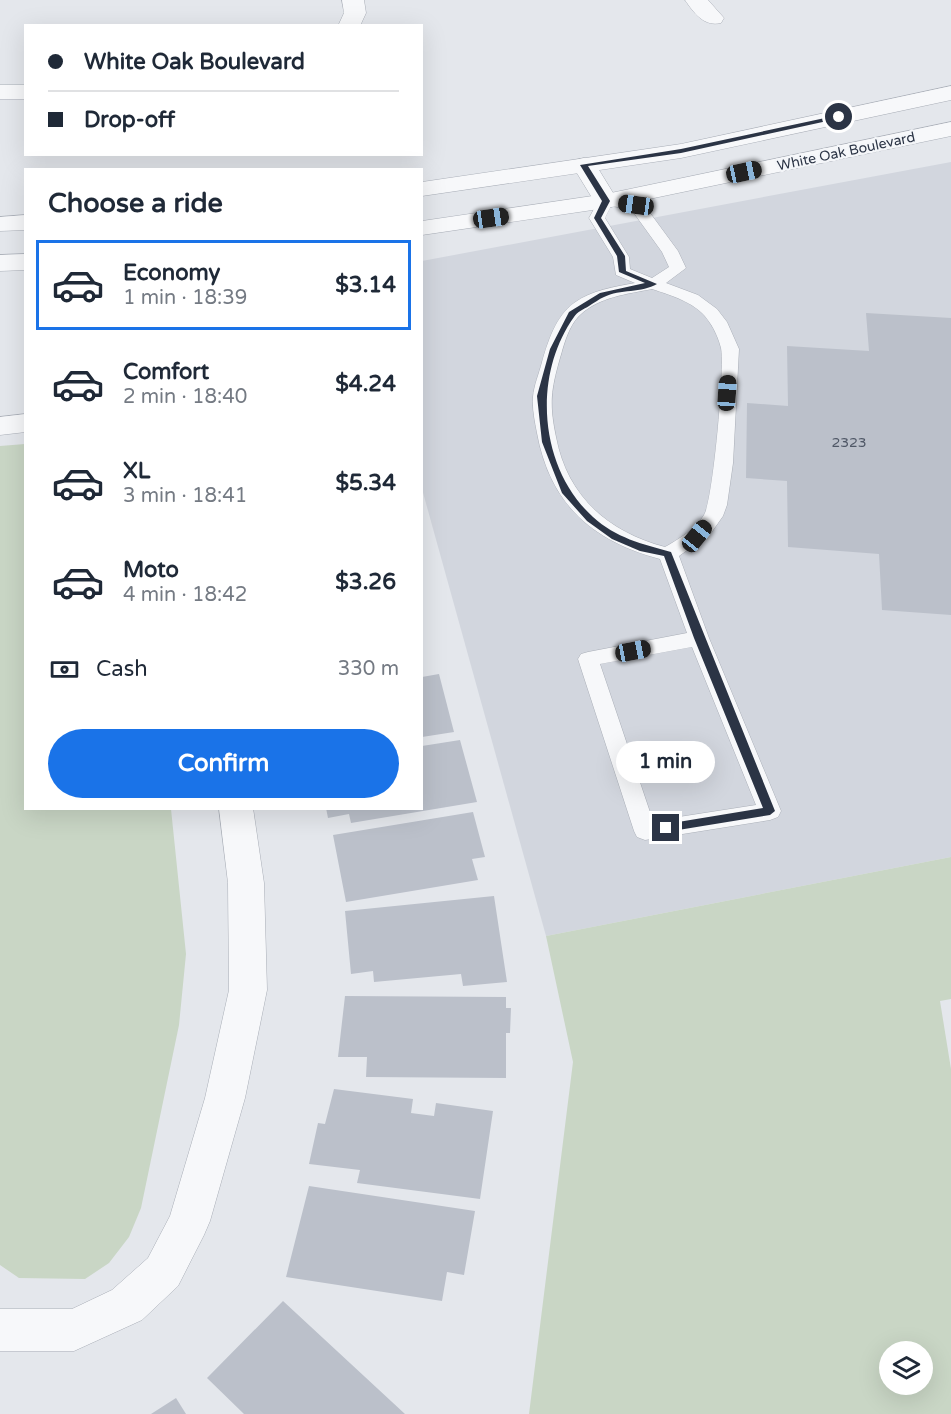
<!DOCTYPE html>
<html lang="en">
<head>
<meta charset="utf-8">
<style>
	:root { --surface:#fff; --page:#f6f6f7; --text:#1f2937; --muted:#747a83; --line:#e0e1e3; --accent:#1a73e8 }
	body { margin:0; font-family:"Varela Round",sans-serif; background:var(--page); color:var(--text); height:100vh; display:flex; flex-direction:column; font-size:22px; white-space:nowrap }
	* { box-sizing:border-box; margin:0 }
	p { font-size:20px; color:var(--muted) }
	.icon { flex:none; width:33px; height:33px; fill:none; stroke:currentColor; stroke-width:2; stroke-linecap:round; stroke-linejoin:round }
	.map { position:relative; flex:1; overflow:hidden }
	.panel { position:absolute; left:24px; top:168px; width:399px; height:642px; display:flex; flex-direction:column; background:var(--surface); border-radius:0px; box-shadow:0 6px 24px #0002 }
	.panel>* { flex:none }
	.hud { position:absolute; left:24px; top:24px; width:399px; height:132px; border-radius:0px; box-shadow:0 6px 24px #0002; display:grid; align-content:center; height:132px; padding:0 24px; background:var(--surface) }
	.tools { position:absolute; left:879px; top:1341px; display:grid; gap:12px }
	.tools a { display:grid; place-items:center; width:54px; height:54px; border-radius:50%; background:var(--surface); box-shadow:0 6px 24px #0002; font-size:30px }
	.end { position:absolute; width:27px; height:27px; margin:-14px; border:8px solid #2b3445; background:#fff; box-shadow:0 0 0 3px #fff }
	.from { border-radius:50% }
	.bubble { position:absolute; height:42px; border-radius:21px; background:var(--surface); box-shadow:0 6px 24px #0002; font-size:20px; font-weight:700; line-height:42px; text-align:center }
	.car { position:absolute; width:18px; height:36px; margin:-18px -9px; border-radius:8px; box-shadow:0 0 4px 2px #0007; background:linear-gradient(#222 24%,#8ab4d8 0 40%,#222 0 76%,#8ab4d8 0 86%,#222 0) }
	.hud b { display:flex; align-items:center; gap:21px; height:57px; font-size:22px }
	.hud b+b { border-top:2px solid var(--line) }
	.hud i { width:15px; height:15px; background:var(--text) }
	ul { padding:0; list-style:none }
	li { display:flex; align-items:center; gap:18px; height:90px; margin:0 12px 9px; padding:0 12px; border:3px solid transparent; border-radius:0px }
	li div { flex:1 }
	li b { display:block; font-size:22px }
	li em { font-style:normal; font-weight:700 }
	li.current { border-color:var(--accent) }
	li>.icon { width:54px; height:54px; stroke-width:1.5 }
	h2 { padding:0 24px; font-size:27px; line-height:72px }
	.pay { display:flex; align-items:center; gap:15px; height:66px; padding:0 24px; font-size:22px }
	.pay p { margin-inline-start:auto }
	.primary-button { display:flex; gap:12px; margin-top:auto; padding:12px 24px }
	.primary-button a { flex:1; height:69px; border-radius:36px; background:var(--accent); color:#fff; font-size:24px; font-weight:700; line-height:69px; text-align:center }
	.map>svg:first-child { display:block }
	.built { fill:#d2d6de }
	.green { fill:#c9d6c5; fill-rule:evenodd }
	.building { fill:#bbc0ca }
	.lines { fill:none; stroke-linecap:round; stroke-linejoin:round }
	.service-casing { stroke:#a9aeb7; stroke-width:1 }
	.minor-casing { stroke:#a9aeb7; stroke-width:1 }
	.tertiary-casing { stroke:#a9aeb7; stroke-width:1 }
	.service { fill:#f7f8fa; fill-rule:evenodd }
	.minor { fill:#f7f8fa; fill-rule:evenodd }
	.tertiary { fill:#f7f8fa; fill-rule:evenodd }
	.route { fill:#2b3445 }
	.labels { text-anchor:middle; stroke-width:4.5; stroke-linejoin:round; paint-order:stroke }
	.far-street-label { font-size:14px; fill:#2b3445; stroke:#f4f6f9 }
	.number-label { font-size:14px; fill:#4f5766 }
</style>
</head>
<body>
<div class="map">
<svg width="951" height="1414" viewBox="0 0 951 1414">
	<rect width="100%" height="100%" fill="#e4e7ec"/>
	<path class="built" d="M951 162V857L546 936 422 489V261Z"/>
	<path class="green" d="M25 444 26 808 171 809 186 954 179 1025 141 1208 129 1237 109 1263 85 1279 19 1278 0 1265V446Z
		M951 857V999L940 1001 951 1069V1414H529L573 1062 546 936ZM890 1352H922V1384H890Z"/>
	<path class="building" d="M866 313 951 318V615L882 610 879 554 788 547 787 481 746 478 747 403 788 406 787 346 869 351Z
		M439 674 454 732 422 737V677Z
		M460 740 477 802 351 823 349 814 328 818 326 808H422V746Z
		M473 812 485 857 472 859 478 880 346 902 333 835Z
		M494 896 507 982 463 986 461 974 374 982 373 971 351 974 345 911Z
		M345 996 506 997V1008H511L510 1033H506V1078L366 1077 367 1057H338Z
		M334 1089 413 1099 411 1113 434 1116 436 1103 493 1111 480 1199 357 1183 360 1170 309 1164 318 1123 325 1124Z
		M309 1186 475 1211 464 1275 447 1272 442 1301 286 1277Z
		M283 1301 405 1414H244L207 1378Z
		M176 1398 186 1414H151Z"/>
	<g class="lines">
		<defs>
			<path id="service" d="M606 196 642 202 678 251 686 268 666 283 698 295 717 309 727 322 739 349 733 463 727 505 723 516 711 533 679 556 709 638 781 811 778 817 770 820 645 840 637 837 634 831 578 659 581 654 588 652 687 633 660 559C592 541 550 504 537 433 535 422 532 409 533 397 534 385 539 374 542 362 548 341 556 316 574 303 592 290 614 287 635 283L616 275 613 257 589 218 600 198ZM611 206 631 209 662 252 669 267 652 278 630 269 629 257 605 218ZM652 289C673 296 698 303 710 323 715 330 719 340 721 348 725 367 713 501 704 515 696 529 679 539 665 547 608 532 567 496 556 437 550 408 550 394 558 365 563 349 567 327 580 315 599 297 627 294 652 289ZM692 647 756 805 653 821 600 664Z"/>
			<path id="minor" d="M342 0H364L366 13 360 26H338L344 13Z
				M685 0H708L724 18 721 23C704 27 694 13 685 0Z
				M0 85H26V99H0Z
				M584 158 592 160 596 165 618 201 615 206 606 208 597 206 594 201 572 165 576 160Z
				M26 414V432L0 435V417Z
				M219 808H253L264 883 267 990 245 1098 210 1221 204 1235 178 1286 142 1320 74 1351H0V1309H72L112 1290 148 1258 170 1216 205 1098 229 990 228 883Z"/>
			<path id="tertiary" d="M951 86V100L681 158 422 196V182L681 144Z
				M951 122V136L606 208 422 235V221L606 194Z
				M26 215V230L0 231V217Z
				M26 254V270L0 271V255Z"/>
		</defs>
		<use href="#service" class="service-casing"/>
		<use href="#minor" class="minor-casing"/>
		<use href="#tertiary" class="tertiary-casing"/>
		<use href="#service" class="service"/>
		<use href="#minor" class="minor"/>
		<use href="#tertiary" class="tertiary"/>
	</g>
	<path class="route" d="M839 115 841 118 681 153 588 166 610 201 601 218 625 256 626 271 657 284C642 293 620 289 604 297 599 299 594 303 589 306 584 309 577 312 574 317 532 376 539 468 593 517 616 538 642 544 671 552L775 811 770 815 666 832 661 828 666 824 763 808 694 638 664 556 640 551 612 539 587 521 562 493 542 442 537 396 550 349 569 312 600 293 645 283 619 272 617 256 594 218 602 201 580 165 681 149Z"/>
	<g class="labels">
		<g class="far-street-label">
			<text transform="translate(846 151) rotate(-12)" y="5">White Oak Boulevard</text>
		</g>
		<g class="number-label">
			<text x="849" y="447">2323</text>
		</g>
	</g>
</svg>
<div class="tools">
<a><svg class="icon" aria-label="layers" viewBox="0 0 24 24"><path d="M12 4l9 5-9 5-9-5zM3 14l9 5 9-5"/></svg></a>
</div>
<i class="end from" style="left:839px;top:117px"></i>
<i class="end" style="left:666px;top:828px"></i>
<div class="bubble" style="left:616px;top:741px;width:99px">1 min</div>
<i class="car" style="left:744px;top:172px;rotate:78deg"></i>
<i class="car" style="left:636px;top:205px;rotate:278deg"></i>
<i class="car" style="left:491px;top:218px;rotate:82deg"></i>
<i class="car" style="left:727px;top:393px;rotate:4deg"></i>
<i class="car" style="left:697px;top:536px;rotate:39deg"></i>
<i class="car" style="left:633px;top:651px;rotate:79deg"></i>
<div class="hud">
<b><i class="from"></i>White Oak Boulevard</b>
<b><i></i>Drop-off</b>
</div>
<section class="panel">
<h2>Choose a ride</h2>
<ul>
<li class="current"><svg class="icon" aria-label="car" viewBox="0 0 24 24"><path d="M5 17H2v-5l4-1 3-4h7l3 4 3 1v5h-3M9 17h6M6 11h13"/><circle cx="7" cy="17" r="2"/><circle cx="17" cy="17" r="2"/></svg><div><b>Economy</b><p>1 min · 18:39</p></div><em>$3.14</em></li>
<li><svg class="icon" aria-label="car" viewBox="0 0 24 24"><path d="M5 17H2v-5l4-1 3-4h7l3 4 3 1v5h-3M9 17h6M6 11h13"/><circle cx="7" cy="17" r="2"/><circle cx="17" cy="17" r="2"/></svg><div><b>Comfort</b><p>2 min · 18:40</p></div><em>$4.24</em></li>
<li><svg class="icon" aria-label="car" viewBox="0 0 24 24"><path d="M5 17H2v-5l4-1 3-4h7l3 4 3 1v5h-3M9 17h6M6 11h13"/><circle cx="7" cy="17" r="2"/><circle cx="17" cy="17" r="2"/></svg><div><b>XL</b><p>3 min · 18:41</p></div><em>$5.34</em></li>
<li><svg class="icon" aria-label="car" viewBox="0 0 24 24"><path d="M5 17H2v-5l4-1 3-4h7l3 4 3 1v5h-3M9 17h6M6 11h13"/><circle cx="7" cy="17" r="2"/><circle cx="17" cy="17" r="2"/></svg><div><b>Moto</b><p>4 min · 18:42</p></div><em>$3.26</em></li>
</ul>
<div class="pay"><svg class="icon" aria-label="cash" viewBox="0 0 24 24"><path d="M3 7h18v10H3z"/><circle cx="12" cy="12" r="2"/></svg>Cash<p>330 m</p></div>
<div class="primary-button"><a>Confirm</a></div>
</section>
</div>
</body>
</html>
